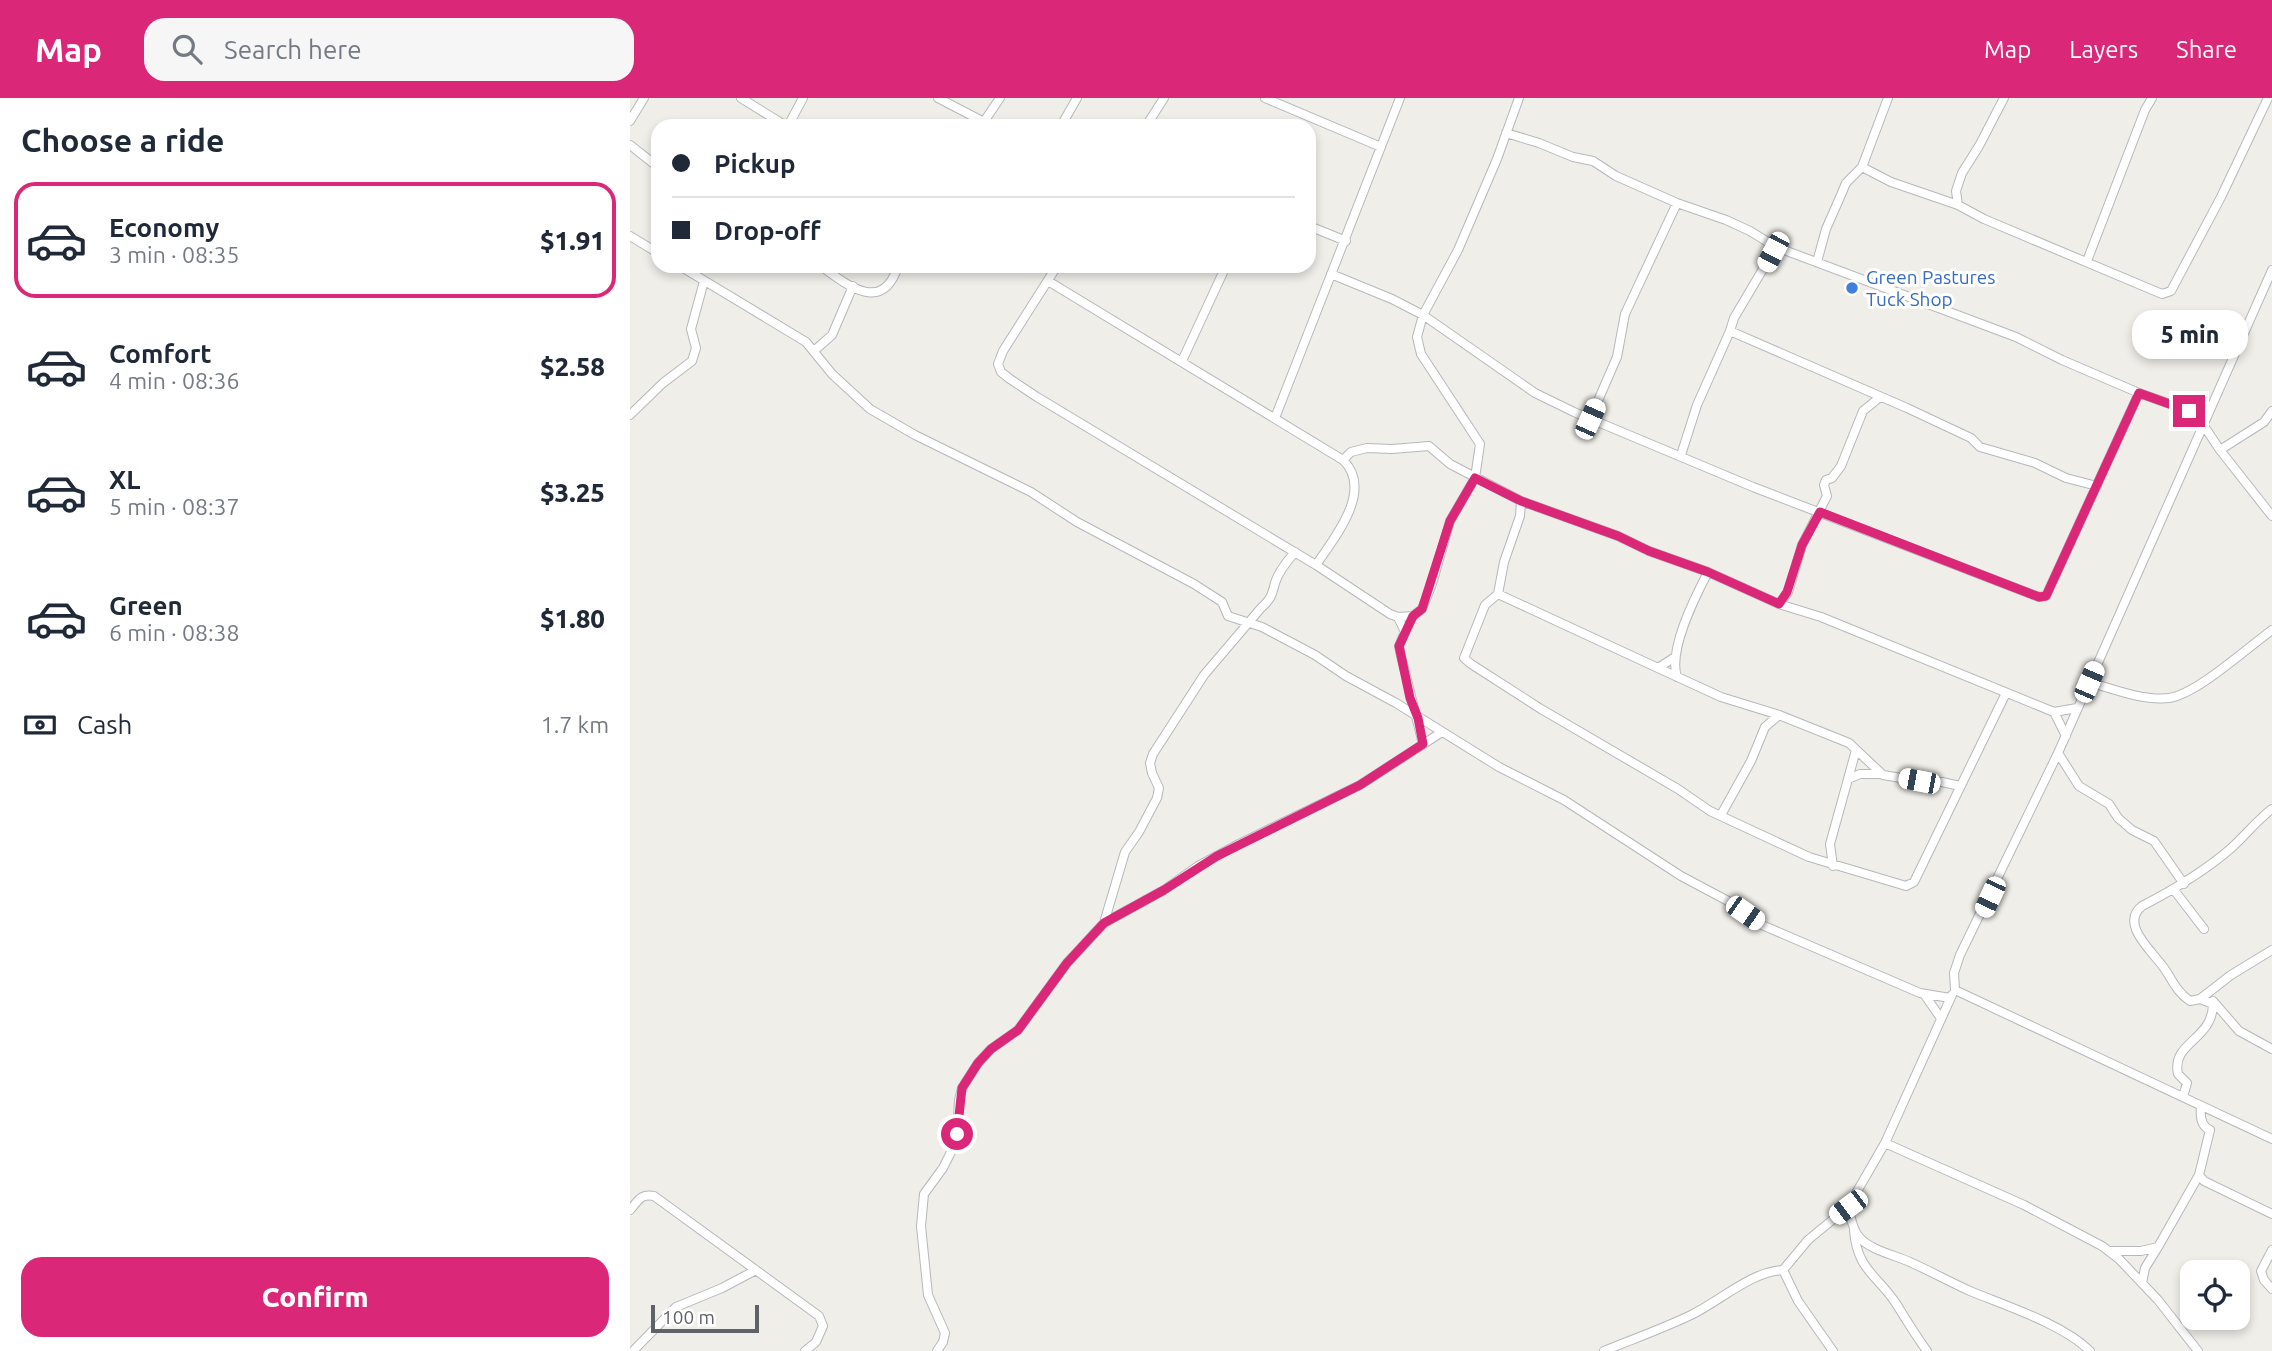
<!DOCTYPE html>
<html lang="en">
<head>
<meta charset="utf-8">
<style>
	:root { --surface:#fff; --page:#f6f6f7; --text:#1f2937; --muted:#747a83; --line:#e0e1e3; --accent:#db2777 }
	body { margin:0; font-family:Ubuntu,sans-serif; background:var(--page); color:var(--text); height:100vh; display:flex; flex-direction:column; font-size:26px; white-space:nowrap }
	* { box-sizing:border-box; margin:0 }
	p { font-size:23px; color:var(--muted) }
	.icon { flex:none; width:38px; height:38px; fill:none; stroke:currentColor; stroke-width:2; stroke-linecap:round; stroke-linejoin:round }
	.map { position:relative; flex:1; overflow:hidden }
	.drawer { display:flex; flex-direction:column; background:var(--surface); width:630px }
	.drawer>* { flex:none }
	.hud { position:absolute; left:21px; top:21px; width:665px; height:154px; border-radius:21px; box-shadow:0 4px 10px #0003; display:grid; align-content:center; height:154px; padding:0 21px; background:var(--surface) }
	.buttons { position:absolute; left:1550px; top:1162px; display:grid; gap:14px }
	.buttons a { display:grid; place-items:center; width:70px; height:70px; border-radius:14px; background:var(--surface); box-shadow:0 4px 10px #0003; font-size:35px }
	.scale { position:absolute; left:21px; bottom:18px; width:108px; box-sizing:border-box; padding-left:7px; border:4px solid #5f6367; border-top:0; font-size:19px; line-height:24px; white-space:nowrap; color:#5f6367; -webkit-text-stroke:5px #fff; paint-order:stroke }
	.end { position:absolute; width:32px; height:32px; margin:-16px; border:9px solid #db2777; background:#fff; box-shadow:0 0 0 4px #fff }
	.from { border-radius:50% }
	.bubble { position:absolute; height:49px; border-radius:21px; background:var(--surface); box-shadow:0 4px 10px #0003; font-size:23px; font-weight:800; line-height:49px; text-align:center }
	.car { position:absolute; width:21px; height:42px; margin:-21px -10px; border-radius:9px; box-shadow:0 0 5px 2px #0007; background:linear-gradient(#fff 24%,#345 0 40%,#fff 0 76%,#345 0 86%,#fff 0) }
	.hud b { display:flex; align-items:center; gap:24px; height:66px; font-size:26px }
	.hud b+b { border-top:2px solid var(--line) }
	.hud i { width:18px; height:18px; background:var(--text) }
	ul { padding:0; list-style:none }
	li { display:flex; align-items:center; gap:21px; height:116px; margin:0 14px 10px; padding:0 7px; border:4px solid transparent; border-radius:21px }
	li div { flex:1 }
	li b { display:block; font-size:26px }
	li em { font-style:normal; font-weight:800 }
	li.current { border-color:var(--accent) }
	li>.icon { width:63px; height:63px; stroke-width:1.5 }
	h2 { padding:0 21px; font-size:32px; line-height:84px }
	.pay { display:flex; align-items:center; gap:18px; height:77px; padding:0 21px; font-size:26px }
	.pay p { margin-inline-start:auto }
	.button { display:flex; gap:14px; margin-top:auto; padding:14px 21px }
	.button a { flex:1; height:80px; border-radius:21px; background:var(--accent); color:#fff; font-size:28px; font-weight:800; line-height:80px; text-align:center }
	header { display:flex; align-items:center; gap:42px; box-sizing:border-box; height:98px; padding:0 35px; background:var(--accent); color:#fff }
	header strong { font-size:33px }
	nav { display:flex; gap:38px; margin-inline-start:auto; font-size:24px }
	.search { width:490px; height:63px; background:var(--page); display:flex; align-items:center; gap:18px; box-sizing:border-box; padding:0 24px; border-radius:21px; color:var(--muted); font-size:26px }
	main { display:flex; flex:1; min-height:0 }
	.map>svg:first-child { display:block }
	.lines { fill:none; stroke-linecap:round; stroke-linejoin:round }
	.street-casing { stroke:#b5b8bb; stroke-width:10 }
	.street { stroke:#fff; stroke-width:8 }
	.route { stroke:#db2777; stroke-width:9 }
	.shop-dot { fill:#3f7fe0; stroke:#fff; stroke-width:2.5 }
	.labels { text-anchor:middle; stroke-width:6; stroke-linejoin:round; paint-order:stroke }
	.shop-label { font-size:19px; fill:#366cbe; stroke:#fff; text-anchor:start }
</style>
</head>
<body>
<header>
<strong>Map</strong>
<div class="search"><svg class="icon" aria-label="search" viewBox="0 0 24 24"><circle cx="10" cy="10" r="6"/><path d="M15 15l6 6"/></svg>Search here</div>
<nav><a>Map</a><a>Layers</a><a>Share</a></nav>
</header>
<main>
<section class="drawer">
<h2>Choose a ride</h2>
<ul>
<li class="current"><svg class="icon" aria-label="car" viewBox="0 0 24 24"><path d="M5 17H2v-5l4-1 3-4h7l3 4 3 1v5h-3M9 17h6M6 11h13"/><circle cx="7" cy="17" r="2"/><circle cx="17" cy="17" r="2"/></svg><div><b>Economy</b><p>3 min · 08:35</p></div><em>$1.91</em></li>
<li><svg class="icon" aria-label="car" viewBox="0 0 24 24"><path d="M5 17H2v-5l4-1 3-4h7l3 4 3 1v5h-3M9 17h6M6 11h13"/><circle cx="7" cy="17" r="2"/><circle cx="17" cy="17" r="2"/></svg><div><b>Comfort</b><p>4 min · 08:36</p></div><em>$2.58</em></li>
<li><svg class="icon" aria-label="car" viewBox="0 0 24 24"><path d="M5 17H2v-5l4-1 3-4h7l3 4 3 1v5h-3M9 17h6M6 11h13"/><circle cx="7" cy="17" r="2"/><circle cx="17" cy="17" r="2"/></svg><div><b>XL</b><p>5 min · 08:37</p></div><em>$3.25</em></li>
<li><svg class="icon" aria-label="car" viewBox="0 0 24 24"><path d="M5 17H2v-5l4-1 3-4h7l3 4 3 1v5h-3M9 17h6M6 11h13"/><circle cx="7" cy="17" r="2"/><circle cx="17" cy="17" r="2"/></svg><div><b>Green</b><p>6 min · 08:38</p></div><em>$1.80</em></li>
</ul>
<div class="pay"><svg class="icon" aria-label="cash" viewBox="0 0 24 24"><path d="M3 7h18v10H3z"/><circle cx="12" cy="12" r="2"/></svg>Cash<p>1.7 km</p></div>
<div class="button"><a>Confirm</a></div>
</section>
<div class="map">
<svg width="1642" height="1253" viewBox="0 0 1642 1253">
	<rect width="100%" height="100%" fill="#f0eee8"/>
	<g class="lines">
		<defs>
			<path id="street" d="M111 0 156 28
				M308 0 354 24
				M635 0 751 49
				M0 23 14 0
				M158 28 173 0
				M351 28 370 0
				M431 28 447 0
				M516 28 534 0
				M876 35 909 45 943 59 963 63 986 78 1047 105 1096 122 1120 133 1146 149 1386 239 1432 262 1509 295 1577 319
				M0 47 28 69
				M1232 69 1261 84 1328 107 1354 121 1532 196 1541 193 1591 99 1638 0
				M1328 107 1326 93 1332 75 1349 48 1374 0
				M679 128 716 143
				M0 138 28 155
				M1457 163 1515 12 1522 0
				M1187 164 1196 131 1211 97 1216 85 1232 69 1258 0
				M50 168 176 244 202 276 240 311 285 337 401 394 447 424 564 486 592 504 598 518 632 529 685 557 716 578 766 605 869 669 934 702 1051 778 1098 803 1132 827 1290 895 1320 900
				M191 168C219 189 253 215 268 168
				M427 168 373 253 368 266 371 274 380 281 407 299 686 467 760 516 768 519 783 518 792 511 802 486 820 423 845 380 850 346 791 256 787 239 793 217 828 152 867 61 889 0
				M1642 172 1428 655 1330 857 1324 875 1325 892 1642 1041
				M701 176 762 201 793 217 905 295 944 314 1123 389 1409 499 1416 498 1509 295
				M418 183 713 362C744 392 705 439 686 467
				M1100 233 1277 310 1341 340 1350 349 1405 365 1436 380 1467 388
				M185 252 202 237 223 188
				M552 263 596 168
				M0 317 33 285 62 263 66 250 61 231 74 183
				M645 320C686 213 729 107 770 0
				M960 321 987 259 995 216 1047 105
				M1574 328 1590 352 1642 418
				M1590 352 1634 324 1642 313
				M1051 357 1067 307 1100 233 1104 220 1146 149
				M713 362 721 354 737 350 762 351 799 348 820 366 891 403 988 438 1019 453 1078 474 1149 506 1191 519 1424 614 1447 610
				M891 403 890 418 874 464 868 496 1028 570
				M868 496 855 507 834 560 841 566 911 611 1048 691 1080 713 1179 759 1276 788 1284 784 1376 595
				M1149 506 1158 494 1172 447 1197 398 1194 387 1196 382 1202 380 1211 368 1233 313 1250 299
				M768 519 775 534 769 548 771 558 793 646
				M1045 559 1028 570 1091 599 1149 617 1219 645 1253 677 1289 683 1312 684 1330 688
				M1047 579C1038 552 1065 499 1078 474
				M1459 584C1483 591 1513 603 1539 600 1567 596 1617 550 1642 532
				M1424 614 1436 638
				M1428 655 1449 688 1479 706 1488 720 1502 732 1524 743 1554 786
				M1218 681 1226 652
				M1642 711C1626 723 1614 739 1599 752 1572 775 1543 792 1512 808 1488 827 1526 856 1536 873 1544 885 1547 894 1560 903L1570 901 1601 877 1642 852
				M1091 717 1121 663 1135 629 1149 617
				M1203 768 1200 746 1218 681 1230 676H1250
				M1544 792 1574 831
				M474 825 495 754 509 734 527 700 529 690 522 675 520 665 523 656 574 577 631 510C641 501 642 497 645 485 648 475 658 462 665 454
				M1294 896 1310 919
				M1583 903 1609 933 1642 951
				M1553 999 1557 985 1548 976C1541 944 1583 942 1583 906L1570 901
				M1255 1045 1394 1107 1472 1148 1489 1161 1528 1202 1568 1253
				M1569 1077 1580 1032C1570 1028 1570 1017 1571 1008
				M1218 1109C1221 1119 1222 1131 1229 1139 1241 1153 1266 1157 1282 1165 1302 1174 1320 1184 1340 1193 1376 1208 1433 1226 1460 1253
				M0 1112C8 1103 11 1095 24 1098L189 1218 193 1228 186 1244 175 1253
				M1224 1132C1227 1173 1248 1177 1267 1207 1277 1223 1286 1238 1297 1253
				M1642 1152 1631 1173 1634 1182 1642 1191
				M1479 1153H1511L1528 1149 1569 1077 1574 1083 1642 1116
				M1153 1172 1168 1203 1203 1253
				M1512 1185 1515 1170 1528 1149
				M3 1253 46 1209 92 1190 126 1172
				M307 1253 313 1244 315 1235 298 1197 291 1128 294 1096 313 1070 321 1054 327 1036 329 1002 332 990 348 965 361 951 388 932 437 865 474 825 534 792 568 768 607 747 730 687 812 634
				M974 1253C1003 1241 1032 1231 1061 1217 1090 1203 1122 1173 1153 1172L1178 1142 1218 1109 1255 1045 1322 897"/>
		</defs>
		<use href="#street" class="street-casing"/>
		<use href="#street" class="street"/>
	</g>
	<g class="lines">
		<path class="route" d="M327 1036 332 990 348 965 361 951 388 932 437 865 474 825 534 792 587 758 730 687 793 646 788 620 780 600 769 548 783 518 792 511 820 423 845 380 891 403 988 438 1019 453 1078 474 1149 506 1157 494 1172 447 1190 414 1409 499 1416 498 1509 295 1559 313"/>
	</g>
	<circle class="shop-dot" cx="1222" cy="190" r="7"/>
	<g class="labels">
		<g class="shop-label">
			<text x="1236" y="186">Green Pastures<tspan x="1236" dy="22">Tuck Shop</tspan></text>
		</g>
	</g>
</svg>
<div class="buttons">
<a><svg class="icon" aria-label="locate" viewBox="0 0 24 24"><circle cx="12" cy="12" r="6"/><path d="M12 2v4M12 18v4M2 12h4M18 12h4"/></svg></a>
</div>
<div class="scale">100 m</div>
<i class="end from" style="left:327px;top:1036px"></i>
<i class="end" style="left:1559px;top:313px"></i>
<div class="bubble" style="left:1502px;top:212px;width:116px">5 min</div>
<i class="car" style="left:1143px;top:154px;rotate:208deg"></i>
<i class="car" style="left:960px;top:321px;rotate:24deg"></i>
<i class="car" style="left:1459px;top:584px;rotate:23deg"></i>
<i class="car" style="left:1289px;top:683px;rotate:281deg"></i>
<i class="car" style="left:1360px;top:799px;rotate:205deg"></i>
<i class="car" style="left:1115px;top:815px;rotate:125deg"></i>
<i class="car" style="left:1218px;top:1109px;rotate:233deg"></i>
<div class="hud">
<b><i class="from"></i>Pickup</b>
<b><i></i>Drop-off</b>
</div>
</div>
</main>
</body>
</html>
